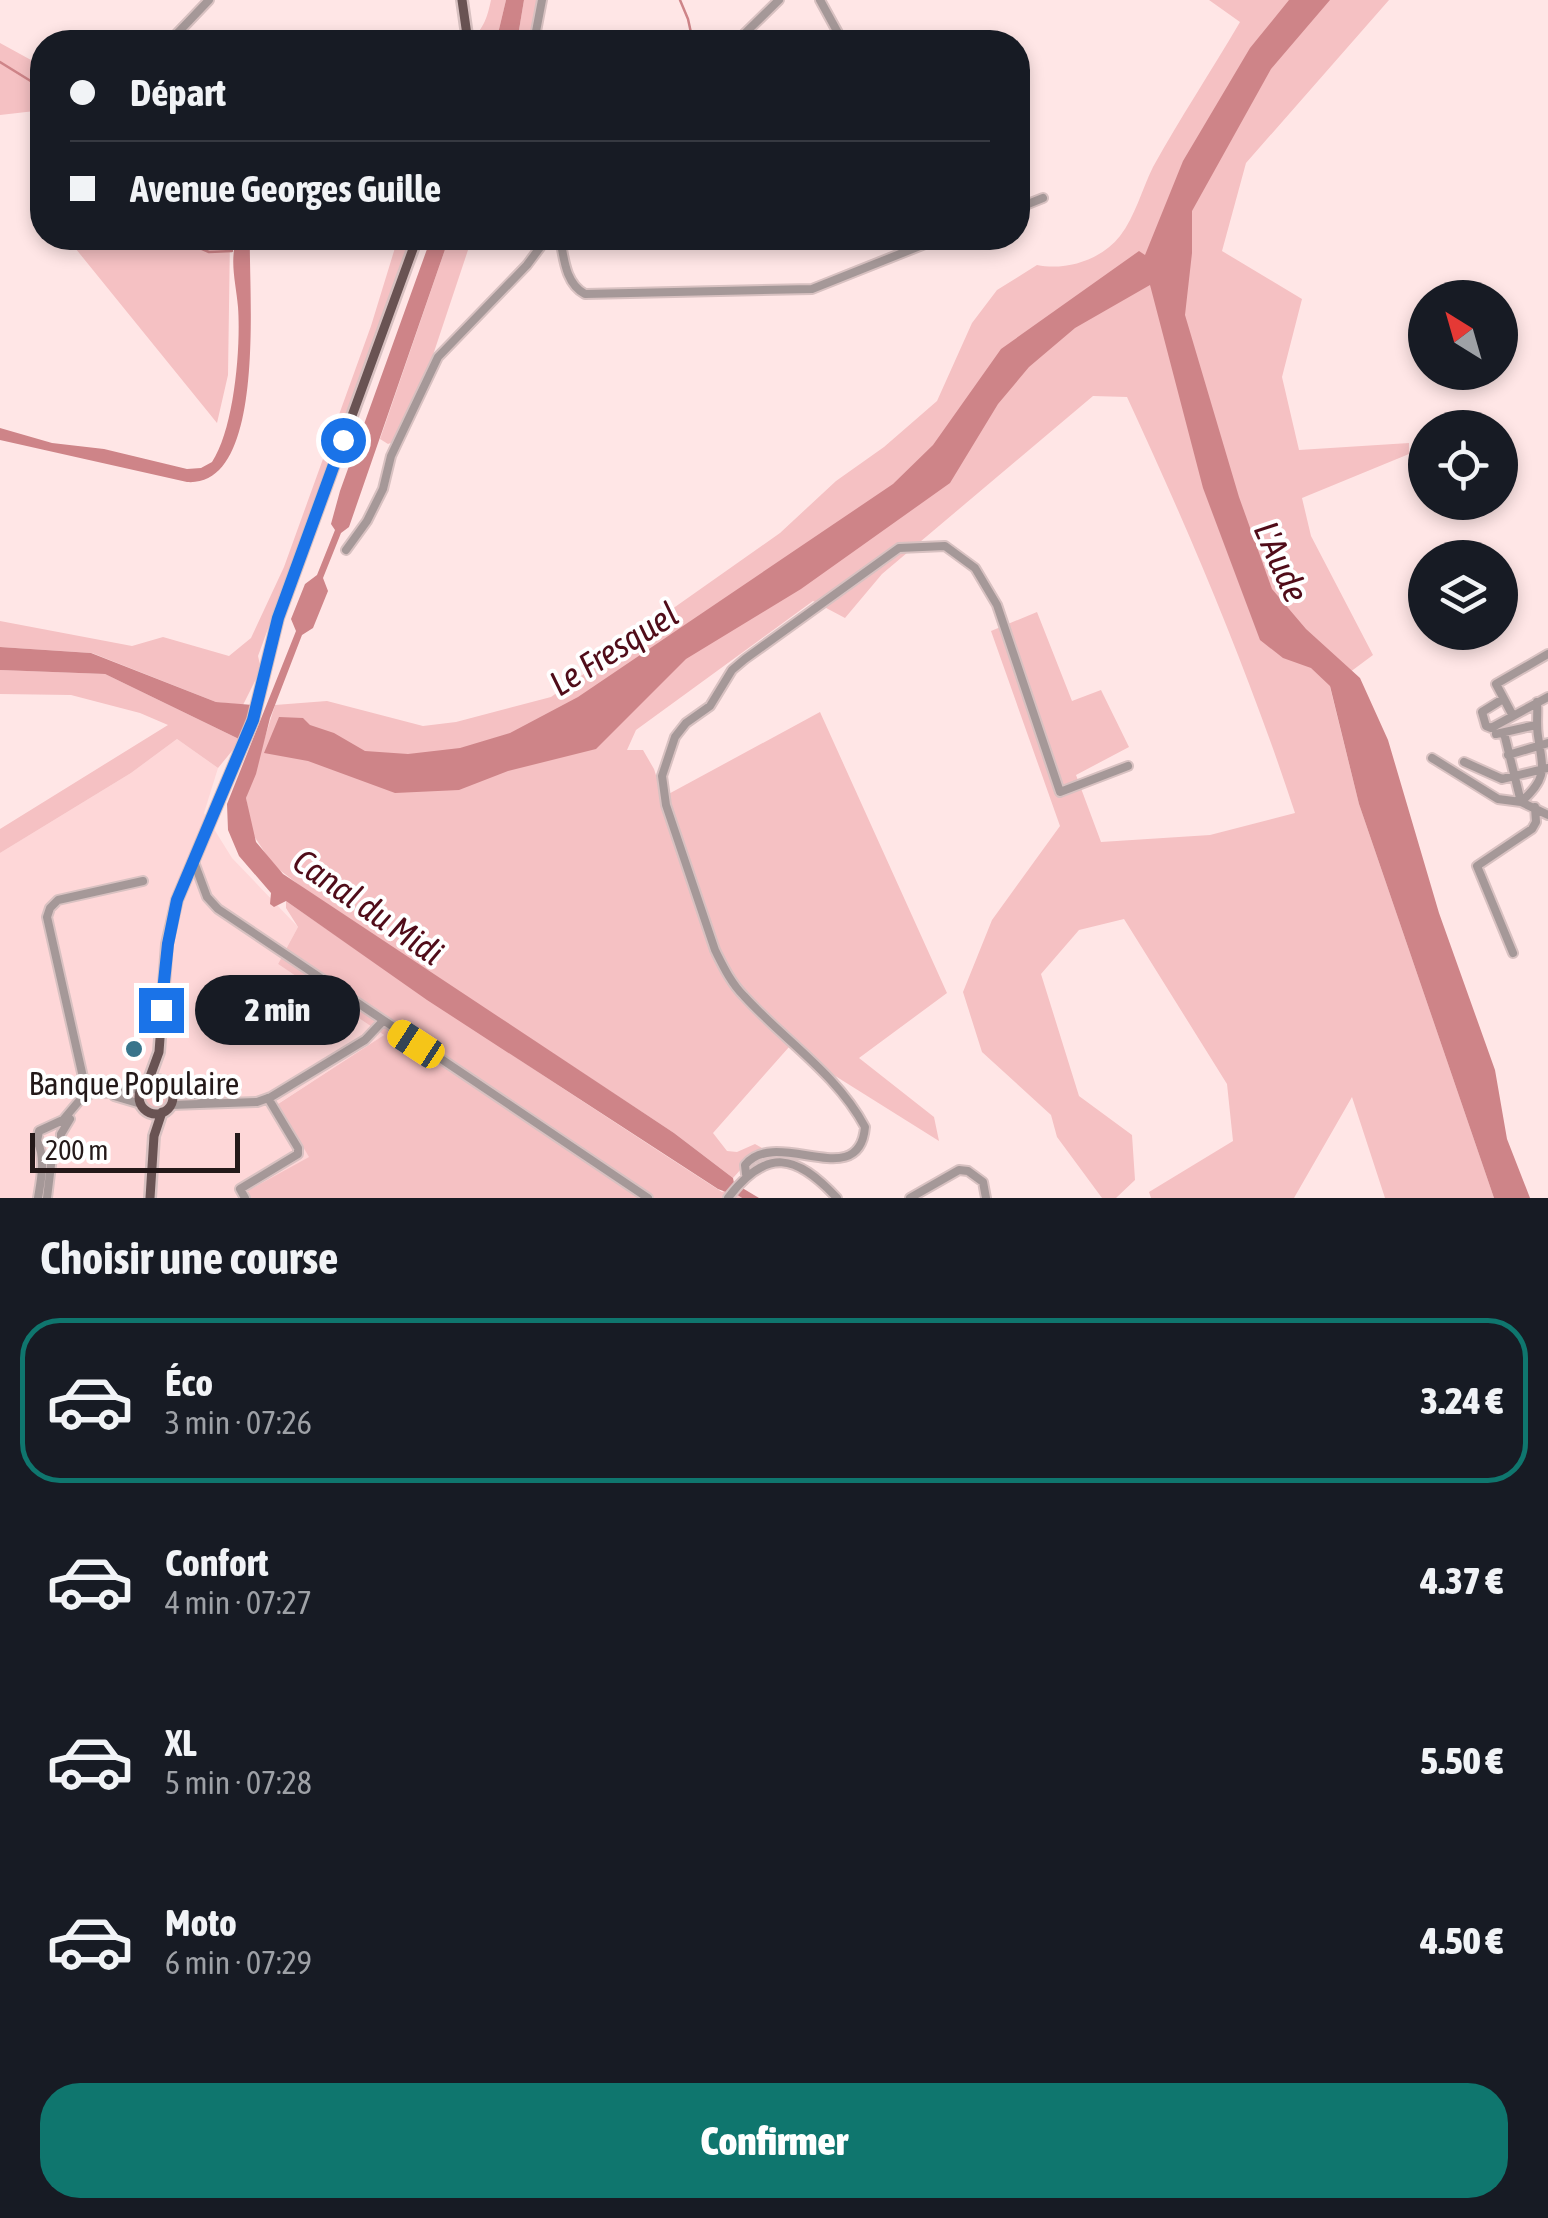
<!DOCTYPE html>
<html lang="fr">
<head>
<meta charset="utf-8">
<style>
	:root { --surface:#171b24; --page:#242831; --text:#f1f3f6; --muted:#9ea1a6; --line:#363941; --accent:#0f766e }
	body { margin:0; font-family:"Asap Condensed",sans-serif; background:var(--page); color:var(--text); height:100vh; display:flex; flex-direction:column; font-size:38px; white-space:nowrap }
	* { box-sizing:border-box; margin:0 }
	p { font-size:32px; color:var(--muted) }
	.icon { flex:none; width:55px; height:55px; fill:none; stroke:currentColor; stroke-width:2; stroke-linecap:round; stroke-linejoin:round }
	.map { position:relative; height:1198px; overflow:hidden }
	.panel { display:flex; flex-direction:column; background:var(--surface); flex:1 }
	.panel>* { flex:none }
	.guide { position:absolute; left:30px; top:30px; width:1000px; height:220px; border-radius:40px; box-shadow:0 5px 15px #0003; display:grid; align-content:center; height:220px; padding:0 40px; background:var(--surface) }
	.needle { width:65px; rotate:323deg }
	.controls { position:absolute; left:1408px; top:280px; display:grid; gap:20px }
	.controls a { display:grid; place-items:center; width:110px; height:110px; border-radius:50%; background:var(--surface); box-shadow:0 5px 15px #0003; font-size:50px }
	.scale { position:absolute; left:30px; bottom:25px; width:210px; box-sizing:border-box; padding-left:10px; border:5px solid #241919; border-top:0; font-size:28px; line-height:35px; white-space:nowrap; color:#241919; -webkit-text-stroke:8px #fff; paint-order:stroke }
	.end { position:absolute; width:45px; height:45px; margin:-22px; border:12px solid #1a73e8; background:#fff; box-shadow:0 0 0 5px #fff }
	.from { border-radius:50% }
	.bubble { position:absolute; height:70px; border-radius:35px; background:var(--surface); box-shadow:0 5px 15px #0003; font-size:32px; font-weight:800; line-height:70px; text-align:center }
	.car { position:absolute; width:30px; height:60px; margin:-30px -15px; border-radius:12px; box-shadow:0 0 8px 2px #0007; background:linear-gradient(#f5c518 24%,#345 0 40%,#f5c518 0 76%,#345 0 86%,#f5c518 0) }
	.guide b { display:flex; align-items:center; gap:35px; height:95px; font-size:38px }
	.guide b+b { border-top:2px solid var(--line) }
	.guide i { width:25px; height:25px; background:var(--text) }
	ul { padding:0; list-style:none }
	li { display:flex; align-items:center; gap:30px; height:165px; margin:0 20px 15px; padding:0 20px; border:5px solid transparent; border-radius:40px }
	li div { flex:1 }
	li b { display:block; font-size:38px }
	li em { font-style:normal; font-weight:800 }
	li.selected { border-color:var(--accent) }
	li>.icon { width:90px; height:90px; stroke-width:1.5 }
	h2 { padding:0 40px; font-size:45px; line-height:120px }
	.button { display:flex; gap:20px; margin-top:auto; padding:20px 40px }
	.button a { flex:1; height:115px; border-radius:40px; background:var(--accent); color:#fff; font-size:40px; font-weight:800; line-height:115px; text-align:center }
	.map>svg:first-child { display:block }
	.built { fill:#fed7d8 }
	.green { fill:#f5c1c3 }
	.water { fill:#ce8488 }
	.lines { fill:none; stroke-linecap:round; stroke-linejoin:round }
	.stream { stroke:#ce8488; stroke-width:2.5 }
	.minor-casing { stroke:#d8c1c1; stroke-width:12 }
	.major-casing { stroke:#d8c1c1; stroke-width:14 }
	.minor { stroke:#a59898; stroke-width:8 }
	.major { stroke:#695353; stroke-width:9 }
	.route { stroke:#1a73e8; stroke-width:12 }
	.poi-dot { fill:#38748b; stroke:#fff; stroke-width:4 }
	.labels { text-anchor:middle; stroke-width:8; stroke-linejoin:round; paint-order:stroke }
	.poi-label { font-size:32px; fill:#241919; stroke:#fff }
	.water-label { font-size:35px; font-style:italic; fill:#500c19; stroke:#fff }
</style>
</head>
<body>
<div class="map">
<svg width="1548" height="1198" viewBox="0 0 1548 1198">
	<rect width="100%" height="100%" fill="#ffe6e6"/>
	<path class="built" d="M177 739 218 768 204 813 232 858 298 927 278 964 384 1035 279 1103 310 1157 248 1191 251 1198H0V853L131 773Z"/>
	<path class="green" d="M491 0H506L496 42H467C483 31 487 19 491 0Z
		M524 0H542L534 42H517Z
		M1209 0H1389L1246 163 1222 251 1302 299 1282 377 1299 450 1409 443V454L1302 498 1311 536 1373 655 1330 687 1359 804 1494 1198H1385L1352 1097 1294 1198H1151L1149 1192 1233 1141 1227 1084 1124 919 1079 930 1041 974 1079 1096 1132 1135 1135 1180 1116 1198H1102L1057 1137 1051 1115 982 1052 963 992 992 920 1060 826 991 631 1037 612 1072 701 1101 690 1129 747 1076 775 1101 842 1210 835 1295 813C1248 670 1190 533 1127 397L1093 396 882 574 845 618 813 601 636 730 627 750H643L654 769 663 797 820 712 947 993 859 1058 934 1117 939 1141 789 1047 713 1133 727 1151 737 1152 755 1144 762 1148V1154L751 1158 733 1178 674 1133 311 894 273 865 252 833 246 798 275 705 327 701 423 726 456 722 551 697 625 645V635L648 626 780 533 836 481 884 447 937 401 972 323 997 290 1037 265C1066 271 1101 260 1120 236 1135 217 1142 189 1153 167 1180 118 1212 70 1240 22Z
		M0 43 42 66V122L35 111 0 115Z
		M67 238H230L228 375 217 423Z
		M398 238H411L258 656 261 669 243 705 216 702 92 653 0 647V621L132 646 163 637 229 656 251 638 284 567 371 326Z
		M449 238H472L424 382 398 440 388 444 380 439Z
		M0 670 105 674 241 740 218 768 177 739 131 773 0 853V829L168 725 140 713 71 695 0 694Z
		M286 901C429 1001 575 1097 722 1192L729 1189 742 1198H251L247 1191 309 1157 278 1104 384 1035 278 964 298 927 286 908Z
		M143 1097a13 13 0 1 1 26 0a13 13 0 1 1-26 0Z"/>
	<path class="water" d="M506 0H524L517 42H496Z
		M1289 0H1330L1271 69 1192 211V253L1185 315 1239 497 1272 589 1306 629 1360 678 1388 740 1439 913 1495 1070 1507 1139 1530 1198H1494L1359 804 1330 686 1311 668 1283 658 1260 640 1203 488 1150 285 1075 328 1029 367 998 404 950 483 801 589 686 659 596 749 508 771 459 790 395 793 308 761 264 753 279 717 303 718 310 725 334 733 365 751 408 754 460 748 510 733 578 697 893 484 933 445 1001 349 1139 251 1145 255 1183 161 1250 48Z
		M237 238H250C248 288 268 488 187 482L0 440V428L52 443 104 449 187 469 201 468 212 462C234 429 241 348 238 307 236 283 229 261 237 238Z
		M431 238H449L349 527 341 533 323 578 328 591 313 628 302 635 270 718 256 774 246 798 256 842 283 874 674 1133 733 1178 734 1183 759 1198H742L730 1190 726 1192 718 1189 427 1000 286 901 274 907 270 904 271 893 239 856 228 830 227 804 296 631 291 619 305 584 317 575 335 530 331 524 340 491Z
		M0 647 91 653 216 702 253 705 241 740 105 674 0 670Z"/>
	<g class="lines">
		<path class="stream" d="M680 0 688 19 693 42
			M0 62 42 88
			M177 238 209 252 232 251"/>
		<defs>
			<path id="minor" d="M820 0 843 42
				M169 42 209 0
				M534 42 542 0
				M736 42 779 0
				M1018 208 1043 198
				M560 238C564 258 565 283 585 294L812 289 940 238
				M346 550 367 521 383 489 391 456 438 357 527 265 547 238
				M1503 699 1482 712 1486 726 1491 728 1548 697
				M1513 716 1496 684 1548 654
				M1504 733 1521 802C1548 778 1543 769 1538 736 1536 724 1538 714 1537 702
				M1496 734 1536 725
				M1508 755 1548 743
				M1432 758 1498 799 1521 802 1548 815
				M1464 762 1502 779 1548 768
				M194 862 207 897 218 909 648 1198
				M1513 953 1477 866 1532 829 1536 822 1535 807
				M171 1089 215 1099
				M87 1095 47 917 50 908 58 900 143 881
				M114 1096 141 1104
				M171 1105 257 1102 271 1097 365 1040 382 1022
				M746 1174 745 1165C777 1126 859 1194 865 1127 837 1074 784 1040 744 996 731 983 723 966 715 950L666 805 662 776 675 737 686 723 710 706 732 670 745 659 899 548 945 546 975 568 997 605 1060 792 1128 766
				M38 1198C41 1180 46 1158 37 1141L39 1131 63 1120 79 1101 92 1093 121 1092 143 1087
				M47 1198 52 1157 61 1145V1134L70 1119
				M245 1198 240 1189 298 1154V1148L268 1098
				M728 1198C767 1147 796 1154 837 1198
				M910 1198 959 1170 968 1171 983 1182 986 1198"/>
			<path id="major" d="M462 0 468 42
				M139 1097a17 17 0 1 1 34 0a17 17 0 1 1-34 0Z
				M148 1082 159 1052 167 944 177 900 253 720 278 618 417 238
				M150 1198 154 1136 162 1112"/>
		</defs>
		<use href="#minor" class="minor-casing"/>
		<use href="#major" class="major-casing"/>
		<use href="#minor" class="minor"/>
		<use href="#major" class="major"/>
	</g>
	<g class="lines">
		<path class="route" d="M161 1010 168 944 177 900 253 720 278 618 343 440"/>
	</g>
	<circle class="poi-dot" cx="134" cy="1049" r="10"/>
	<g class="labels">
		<g class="poi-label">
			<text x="134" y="1095">Banque Populaire</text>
		</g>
		<g class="water-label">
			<text transform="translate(1281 562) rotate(66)" y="12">L'Aude</text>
			<text transform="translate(614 649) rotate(-32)" y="12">Le Fresquel</text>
			<text transform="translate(368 907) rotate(35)" y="12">Canal du Midi</text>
		</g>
	</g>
</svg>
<div class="controls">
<a><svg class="needle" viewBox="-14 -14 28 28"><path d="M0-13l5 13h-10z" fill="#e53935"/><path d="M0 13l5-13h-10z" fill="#9ea1a6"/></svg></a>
<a><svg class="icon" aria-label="locate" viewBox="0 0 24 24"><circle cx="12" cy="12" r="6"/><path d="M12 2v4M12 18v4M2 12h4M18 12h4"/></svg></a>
<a><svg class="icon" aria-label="layers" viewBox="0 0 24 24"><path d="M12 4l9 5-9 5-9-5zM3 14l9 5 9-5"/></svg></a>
</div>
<div class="scale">200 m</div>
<i class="end from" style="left:343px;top:440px"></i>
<i class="end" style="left:161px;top:1010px"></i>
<div class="bubble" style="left:195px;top:975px;width:165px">2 min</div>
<i class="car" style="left:416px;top:1044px;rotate:303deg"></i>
<div class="guide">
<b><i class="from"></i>Départ</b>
<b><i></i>Avenue Georges Guille</b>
</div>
</div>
<section class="panel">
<h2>Choisir une course</h2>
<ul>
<li class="selected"><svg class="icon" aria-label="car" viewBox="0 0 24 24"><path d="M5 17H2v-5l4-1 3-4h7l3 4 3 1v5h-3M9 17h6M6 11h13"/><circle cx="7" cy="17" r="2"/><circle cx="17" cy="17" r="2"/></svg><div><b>Éco</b><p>3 min · 07:26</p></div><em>3.24 €</em></li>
<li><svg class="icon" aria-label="car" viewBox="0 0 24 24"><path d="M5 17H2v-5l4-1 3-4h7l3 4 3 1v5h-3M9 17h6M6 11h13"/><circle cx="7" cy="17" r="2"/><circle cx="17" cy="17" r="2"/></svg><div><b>Confort</b><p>4 min · 07:27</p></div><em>4.37 €</em></li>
<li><svg class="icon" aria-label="car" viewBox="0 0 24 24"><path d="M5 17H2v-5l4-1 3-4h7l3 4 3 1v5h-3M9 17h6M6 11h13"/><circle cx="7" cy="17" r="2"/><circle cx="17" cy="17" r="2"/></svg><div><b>XL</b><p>5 min · 07:28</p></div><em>5.50 €</em></li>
<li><svg class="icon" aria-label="car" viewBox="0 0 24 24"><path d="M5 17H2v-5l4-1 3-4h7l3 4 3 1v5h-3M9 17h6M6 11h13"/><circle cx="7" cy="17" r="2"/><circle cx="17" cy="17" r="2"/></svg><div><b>Moto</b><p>6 min · 07:29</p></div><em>4.50 €</em></li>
</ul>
<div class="button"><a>Confirmer</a></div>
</section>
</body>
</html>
